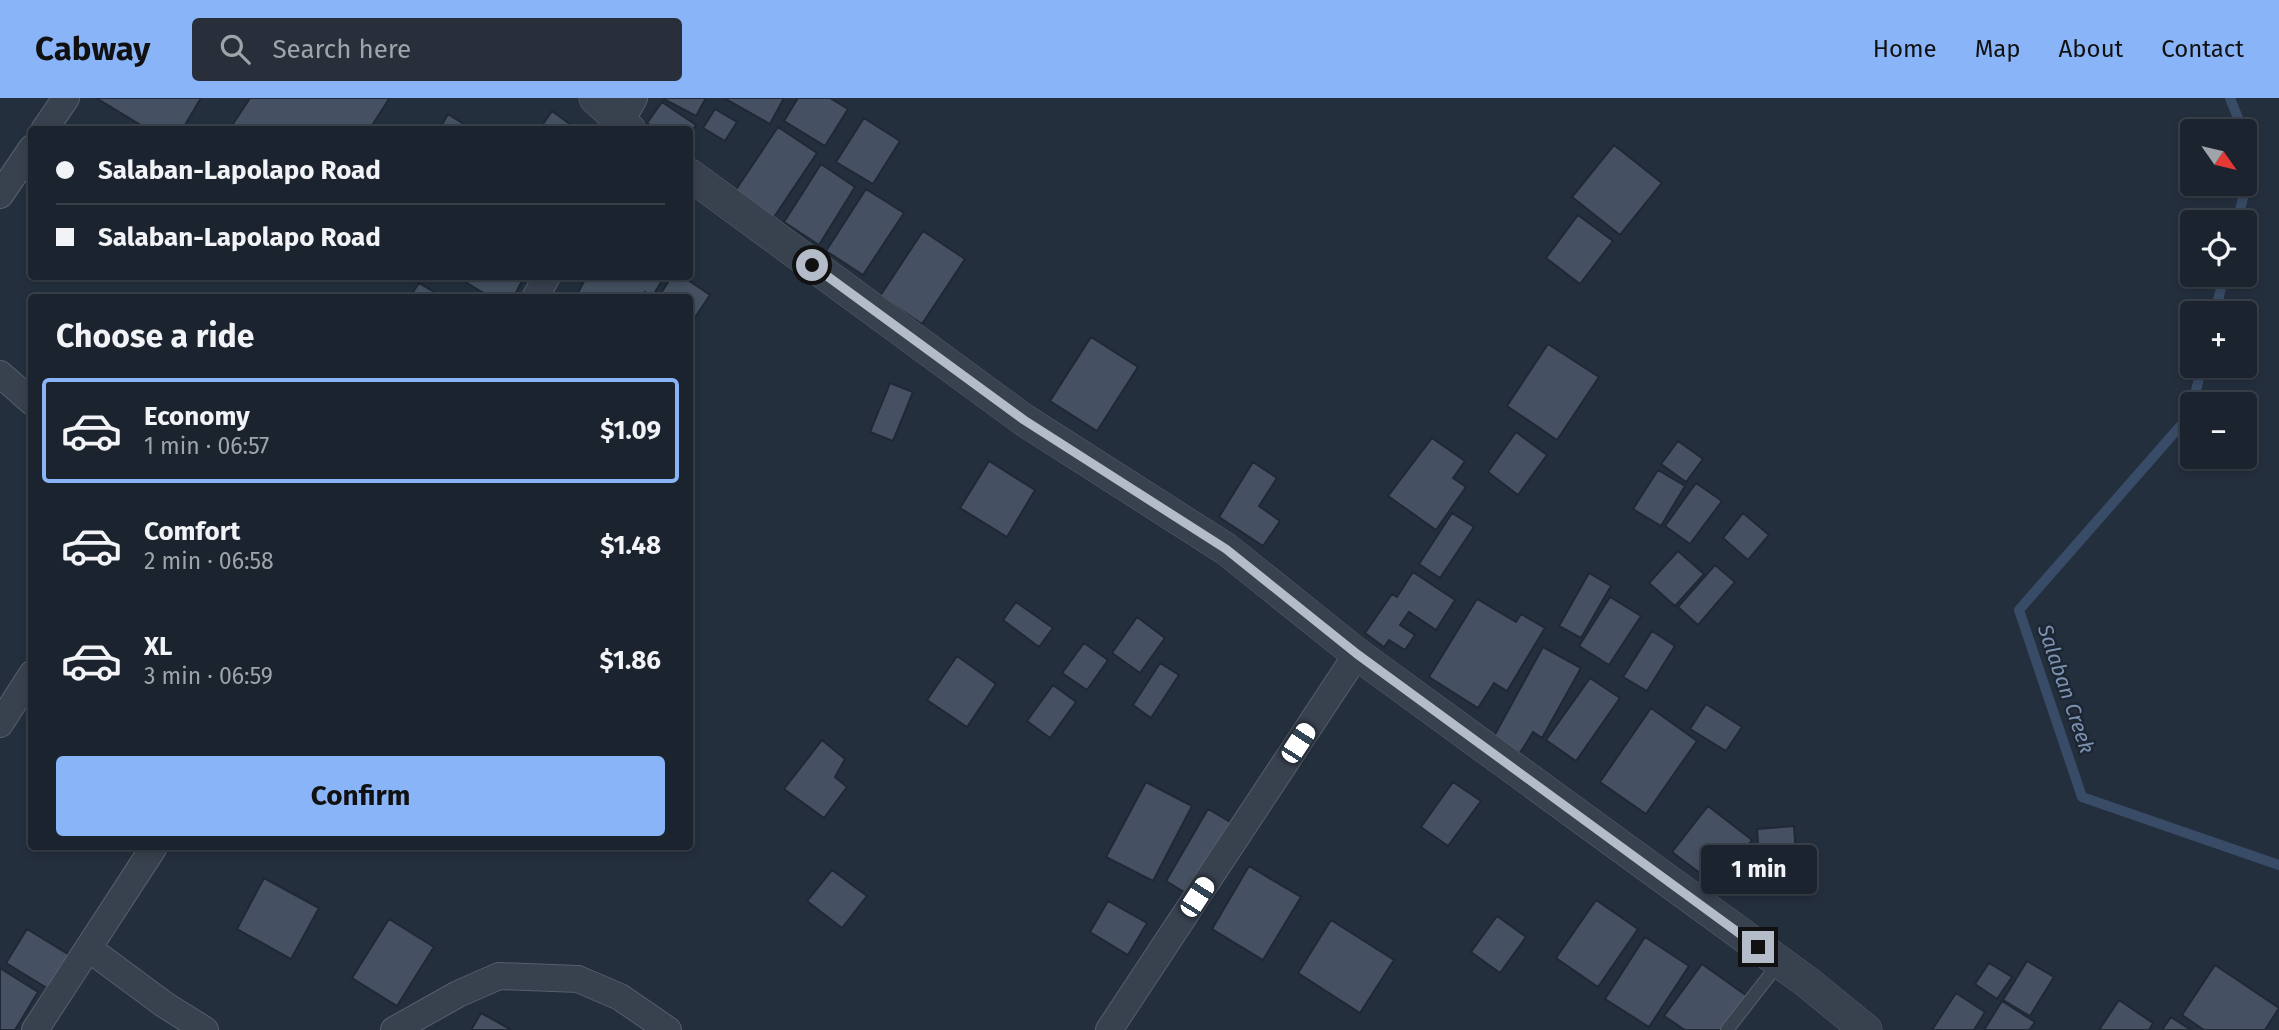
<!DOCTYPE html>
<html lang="en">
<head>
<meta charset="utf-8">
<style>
	:root { --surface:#1b232e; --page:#282f3a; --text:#f1f3f6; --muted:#a0a4aa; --line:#39404a; --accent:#8ab4f8 }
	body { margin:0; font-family:"Fira Sans",sans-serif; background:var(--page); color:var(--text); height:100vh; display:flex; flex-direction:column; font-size:26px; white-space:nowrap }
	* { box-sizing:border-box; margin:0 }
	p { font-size:23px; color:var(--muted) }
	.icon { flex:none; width:38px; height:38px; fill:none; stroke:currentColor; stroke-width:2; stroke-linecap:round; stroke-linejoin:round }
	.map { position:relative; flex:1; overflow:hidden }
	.sheet { position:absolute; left:28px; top:196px; width:665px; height:556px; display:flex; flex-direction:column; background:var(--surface); border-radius:7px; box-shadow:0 4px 10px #0003,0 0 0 2px var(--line) }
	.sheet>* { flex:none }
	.guide { position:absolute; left:28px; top:28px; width:665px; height:154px; border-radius:7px; box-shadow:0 4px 10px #0003,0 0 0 2px var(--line); display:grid; align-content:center; height:154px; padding:0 28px; background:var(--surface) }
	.needle { width:46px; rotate:124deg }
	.buttons { position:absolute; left:2180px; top:21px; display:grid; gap:14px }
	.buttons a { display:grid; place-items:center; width:77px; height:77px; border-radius:7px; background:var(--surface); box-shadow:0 4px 10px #0003,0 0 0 2px var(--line); font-size:35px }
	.end { position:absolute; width:32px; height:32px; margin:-16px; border:9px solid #b4bcc9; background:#111; box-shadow:0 0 0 4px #111 }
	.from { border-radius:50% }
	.bubble { position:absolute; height:49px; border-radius:7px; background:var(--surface); box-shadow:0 4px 10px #0003,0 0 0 2px var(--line); font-size:23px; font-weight:700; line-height:49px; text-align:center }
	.car { position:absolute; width:21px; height:42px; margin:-21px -10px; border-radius:9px; box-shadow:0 0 5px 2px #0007; background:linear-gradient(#fff 24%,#345 0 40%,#fff 0 76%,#345 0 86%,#fff 0) }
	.guide b { display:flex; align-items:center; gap:24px; height:66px; font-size:26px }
	.guide b+b { border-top:2px solid var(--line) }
	.guide i { width:18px; height:18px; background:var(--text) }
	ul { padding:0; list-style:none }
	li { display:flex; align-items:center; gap:21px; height:105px; margin:0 14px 10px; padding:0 14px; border:4px solid transparent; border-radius:7px }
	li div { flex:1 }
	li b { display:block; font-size:26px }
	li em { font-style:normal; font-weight:700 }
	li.selected { border-color:var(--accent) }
	li>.icon { width:63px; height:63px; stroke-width:1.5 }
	h2 { padding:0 28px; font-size:32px; line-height:84px }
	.action { display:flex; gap:14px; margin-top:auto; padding:14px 28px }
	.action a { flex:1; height:80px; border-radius:7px; background:var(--accent); color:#111; font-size:28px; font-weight:700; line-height:80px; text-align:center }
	header { display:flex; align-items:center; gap:42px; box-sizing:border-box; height:98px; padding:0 35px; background:var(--accent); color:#111 }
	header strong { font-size:33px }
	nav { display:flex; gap:38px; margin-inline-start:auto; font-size:24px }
	.search { width:490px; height:63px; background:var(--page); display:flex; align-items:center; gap:18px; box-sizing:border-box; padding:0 24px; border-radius:7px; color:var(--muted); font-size:26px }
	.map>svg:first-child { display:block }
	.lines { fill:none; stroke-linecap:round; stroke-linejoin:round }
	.stream { stroke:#394c67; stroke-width:10 }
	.building { fill:#455162; stroke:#1f2835; stroke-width:2 }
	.service-casing { stroke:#565f6c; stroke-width:14 }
	.minor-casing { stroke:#565f6c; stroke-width:28 }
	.tertiary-casing { stroke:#565f6c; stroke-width:33 }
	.service { stroke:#38414e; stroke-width:12 }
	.minor { stroke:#38414e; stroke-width:26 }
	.tertiary { stroke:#38414e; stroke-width:32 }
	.route { stroke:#b4bcc9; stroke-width:9 }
	.labels { text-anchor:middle; stroke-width:5; stroke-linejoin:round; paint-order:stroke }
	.water-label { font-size:21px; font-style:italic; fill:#7c92b1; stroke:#1d2633 }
</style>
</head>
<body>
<header>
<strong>Cabway</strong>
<div class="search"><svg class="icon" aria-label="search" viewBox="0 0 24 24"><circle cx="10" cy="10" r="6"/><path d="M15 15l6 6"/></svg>Search here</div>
<nav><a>Home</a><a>Map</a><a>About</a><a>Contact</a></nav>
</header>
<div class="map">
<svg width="2279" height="932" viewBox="0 0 2279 932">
	<rect width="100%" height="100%" fill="#242f3e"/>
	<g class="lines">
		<path class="stream" d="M2230 0 2243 33
			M2237 124 2253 60 2245 39
			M2215 215 2224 177
			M2202 268 2190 317 2019 512 2082 699 2279 767"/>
	</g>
	<path class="building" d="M96 0H201L182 32H149Z
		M250 0H387L389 1 369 32H229Z
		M662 0H706L696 18Z
		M724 0H784L770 26Z
		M798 0H830L848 11 825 48 784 23Z
		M662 4 696 27 690 36V32H658L647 25Z
		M715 11 737 24 725 43 703 30Z
		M552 13 578 32H539Z
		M448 16 473 32H439Z
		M864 20 900 43 873 86 836 64Z
		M778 29 817 55 772 122 733 96Z
		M1614 47 1662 85 1620 137 1572 99Z
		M821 66 855 89 819 147 784 124Z
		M866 91 904 115 863 177 826 153Z
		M1578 117 1613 143 1580 186 1546 160Z
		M923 133 965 161 922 226 880 198Z
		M471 178H514L522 183 513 200H492L467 185Z
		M587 178H665L652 199 645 194 642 200H575Z
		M672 178H682L710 197 690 227V200H658Z
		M419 185 444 200H409Z
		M1091 239 1138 269 1097 333 1050 303Z
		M1548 246 1599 279 1557 342 1507 308Z
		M890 285 913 294 893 343 870 334Z
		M1516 334 1547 357 1518 397 1488 374Z
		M1432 340 1465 363 1453 380 1466 389 1436 432 1388 398Z
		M1678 343 1703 361 1686 384 1661 366Z
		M989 363 1035 392 1007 439 960 410Z
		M1253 364 1277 380 1259 408 1280 423 1263 448 1219 419Z
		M1658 372 1685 388 1661 428 1633 411Z
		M1696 385 1722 403 1690 446 1665 428Z
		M1452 415 1474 429 1440 480 1419 466Z
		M1743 415 1769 437 1748 462 1723 440Z
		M1678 453 1704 476 1675 508 1649 485Z
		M1715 467 1735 484 1698 527 1678 509Z
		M1413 474 1455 502 1436 532 1409 514 1400 527 1415 537 1405 552 1389 542 1384 549 1365 535 1392 496 1397 499Z
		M1589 475 1611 488 1581 540 1559 528Z
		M1610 499 1641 518 1609 567 1579 548Z
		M1477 501 1516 524 1521 516 1545 530 1507 593 1494 585 1478 610 1429 579Z
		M1016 504 1053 530 1039 549 1003 522Z
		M1137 519 1165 540 1140 575 1112 555Z
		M1652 533 1675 548 1647 593 1623 579Z
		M1084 545 1108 562 1087 592 1062 575Z
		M1543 549 1581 570 1542 640 1533 634 1520 655 1493 640Z
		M957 558 996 586 967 629 927 602Z
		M1160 565 1179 577 1151 620 1133 607Z
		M1590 580 1620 600 1576 663 1546 642Z
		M1053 587 1076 604 1050 640 1027 623Z
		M1706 606 1742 629 1726 653 1690 631Z
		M1651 610 1697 643 1646 716 1600 684Z
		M822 642 845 661 835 679 847 689 824 720 784 691Z
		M1146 684 1192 708 1153 783 1106 759Z
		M1453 684 1481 703 1448 748 1421 729Z
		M1708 708 1752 742 1717 788 1672 754Z
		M1208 711 1232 725 1189 797 1166 783Z
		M1794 728 1797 773 1760 776 1757 731Z
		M1249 768 1301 799 1263 862 1212 831Z
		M832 772 867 798 842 830 807 803Z
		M264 780 319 810 291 861 237 831Z
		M1596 802 1638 831 1598 889 1556 860Z
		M1108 803 1147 825 1128 857 1090 834Z
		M1497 818 1526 839 1500 875 1471 854Z
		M389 821 434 849 397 908 352 880Z
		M1331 822 1394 862 1360 915 1298 875Z
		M27 831 71 858 50 892 6 865Z
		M1645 839 1689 868 1649 929 1605 901Z
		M2027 863 2054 879 2030 918 2003 902Z
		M1989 865 2012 879 1997 901 1975 886Z
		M1702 866 1747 898 1723 932H1685L1664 918Z
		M2215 867 2279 910 2265 932H2204L2182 917Z
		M0 870 38 894 15 932H0Z
		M1956 895 1985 914 1974 932H1932Z
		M2119 902 2153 925 2149 932H2099Z
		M2002 903 2035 924 2029 932H1984Z
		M481 915 510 931 509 932H471Z
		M2171 919 2191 932H2162Z"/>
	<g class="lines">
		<defs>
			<path id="service" d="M1727 932 1779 865"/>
			<path id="minor" d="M621 23 634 0
				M44 32 66 0
				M0 97 32 50
				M535 200 547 178
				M0 276 32 304
				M0 626 32 576
				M88 850 165 907 205 932
				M35 932 154 749
				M394 932 458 896 499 878 578 881 620 899 668 932
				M1109 932 1357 556"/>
			<path id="tertiary" d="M595 0 630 32
				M690 77 1024 322 1226 451 1357 556 1807 884 1866 932"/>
		</defs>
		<use href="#service" class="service-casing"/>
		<use href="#minor" class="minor-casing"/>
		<use href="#tertiary" class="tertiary-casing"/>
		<use href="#service" class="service"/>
		<use href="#minor" class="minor"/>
		<use href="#tertiary" class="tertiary"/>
	</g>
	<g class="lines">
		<path class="route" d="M812 167 1024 322 1226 451 1357 556 1758 849"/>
	</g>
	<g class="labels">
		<g class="water-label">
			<text transform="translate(2066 591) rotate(71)" y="7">Salaban Creek</text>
		</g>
	</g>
</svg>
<div class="buttons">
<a><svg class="needle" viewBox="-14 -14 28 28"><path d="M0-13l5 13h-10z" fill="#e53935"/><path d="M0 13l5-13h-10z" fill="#a0a4aa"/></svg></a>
<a><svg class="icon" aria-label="locate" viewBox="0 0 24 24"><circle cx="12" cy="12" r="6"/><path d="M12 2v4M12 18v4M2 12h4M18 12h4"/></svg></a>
<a>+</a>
<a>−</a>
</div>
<i class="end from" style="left:812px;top:167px"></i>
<i class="end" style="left:1758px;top:849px"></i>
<div class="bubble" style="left:1701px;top:747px;width:116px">1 min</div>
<i class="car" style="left:1298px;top:645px;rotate:33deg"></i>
<i class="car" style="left:1197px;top:799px;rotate:33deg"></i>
<div class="guide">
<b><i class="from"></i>Salaban-Lapolapo Road</b>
<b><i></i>Salaban-Lapolapo Road</b>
</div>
<section class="sheet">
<h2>Choose a ride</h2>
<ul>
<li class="selected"><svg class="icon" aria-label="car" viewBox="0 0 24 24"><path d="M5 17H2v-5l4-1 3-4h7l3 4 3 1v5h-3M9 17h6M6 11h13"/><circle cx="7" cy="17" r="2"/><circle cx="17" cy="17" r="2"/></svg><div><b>Economy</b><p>1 min · 06:57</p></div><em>$1.09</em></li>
<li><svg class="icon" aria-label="car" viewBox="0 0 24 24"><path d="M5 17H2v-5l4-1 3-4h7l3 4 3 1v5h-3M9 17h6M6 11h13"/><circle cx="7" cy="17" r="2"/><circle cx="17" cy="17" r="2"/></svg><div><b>Comfort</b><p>2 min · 06:58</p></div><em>$1.48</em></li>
<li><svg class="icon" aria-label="car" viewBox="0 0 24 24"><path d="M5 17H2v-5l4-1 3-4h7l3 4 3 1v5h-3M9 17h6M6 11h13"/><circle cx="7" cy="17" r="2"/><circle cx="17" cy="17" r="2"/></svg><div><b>XL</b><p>3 min · 06:59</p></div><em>$1.86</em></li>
</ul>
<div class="action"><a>Confirm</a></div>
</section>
</div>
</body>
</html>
